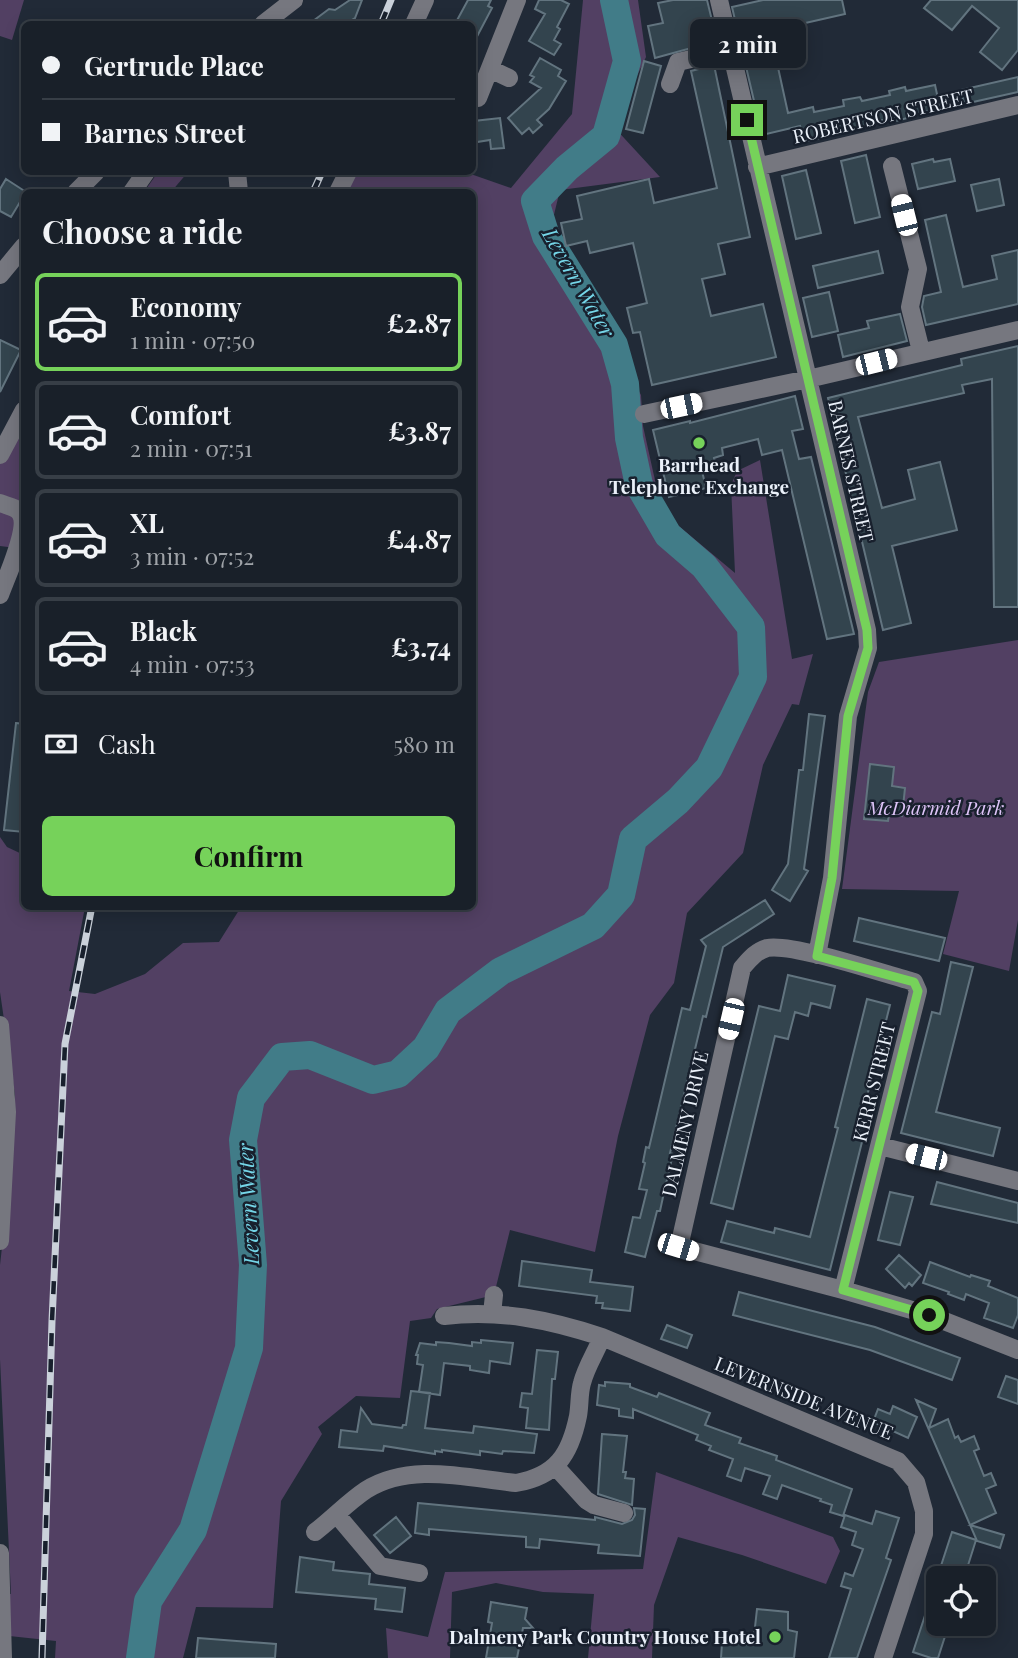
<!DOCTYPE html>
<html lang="en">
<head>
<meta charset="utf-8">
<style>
	:root { --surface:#192029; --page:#222831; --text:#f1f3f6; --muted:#9fa3a8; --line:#373e46; --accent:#76d25a }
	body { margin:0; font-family:"Playfair Display",serif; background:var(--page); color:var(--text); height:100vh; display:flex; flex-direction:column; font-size:26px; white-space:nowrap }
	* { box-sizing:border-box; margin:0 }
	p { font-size:23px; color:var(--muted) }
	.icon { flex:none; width:38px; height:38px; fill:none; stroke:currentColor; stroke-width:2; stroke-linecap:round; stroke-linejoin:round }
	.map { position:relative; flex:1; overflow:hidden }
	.details { position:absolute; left:21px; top:189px; width:455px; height:721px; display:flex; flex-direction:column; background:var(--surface); border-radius:10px; box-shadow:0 4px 18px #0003,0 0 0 2px var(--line) }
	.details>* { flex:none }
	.guide { position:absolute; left:21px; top:21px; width:455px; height:154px; border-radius:10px; box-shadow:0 4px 18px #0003,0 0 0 2px var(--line); display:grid; align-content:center; height:154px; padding:0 21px; background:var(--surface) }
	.fabs { position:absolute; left:926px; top:1566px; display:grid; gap:14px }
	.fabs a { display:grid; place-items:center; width:70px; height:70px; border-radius:10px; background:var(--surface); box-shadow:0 4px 18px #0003,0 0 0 2px var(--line); font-size:35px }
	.end { position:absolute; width:32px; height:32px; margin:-16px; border:9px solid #76d25a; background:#111; box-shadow:0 0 0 4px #111 }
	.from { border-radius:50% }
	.bubble { position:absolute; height:49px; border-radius:10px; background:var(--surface); box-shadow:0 4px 18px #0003,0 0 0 2px var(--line); font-size:23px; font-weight:700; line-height:49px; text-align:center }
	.car { position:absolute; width:21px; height:42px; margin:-21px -10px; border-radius:9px; box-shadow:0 0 5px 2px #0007; background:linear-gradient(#fff 24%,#345 0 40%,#fff 0 76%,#345 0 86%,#fff 0) }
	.guide b { display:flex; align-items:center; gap:24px; height:66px; font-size:26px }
	.guide b+b { border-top:2px solid var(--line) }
	.guide i { width:18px; height:18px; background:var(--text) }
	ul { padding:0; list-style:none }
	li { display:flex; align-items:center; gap:21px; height:98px; margin:0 14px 10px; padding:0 7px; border:4px solid var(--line); border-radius:10px }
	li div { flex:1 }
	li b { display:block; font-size:26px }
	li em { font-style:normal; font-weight:700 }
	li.selected { border-color:var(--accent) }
	li>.icon { width:63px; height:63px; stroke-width:1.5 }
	h2 { padding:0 21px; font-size:32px; line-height:84px }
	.pay { display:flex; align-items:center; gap:18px; height:77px; padding:0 21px; font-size:26px }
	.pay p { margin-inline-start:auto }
	.action { display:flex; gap:14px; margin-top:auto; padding:14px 21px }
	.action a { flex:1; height:80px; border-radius:10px; background:var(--accent); color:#111; font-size:28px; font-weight:700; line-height:80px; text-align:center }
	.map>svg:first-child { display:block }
	.green { fill:#524063 }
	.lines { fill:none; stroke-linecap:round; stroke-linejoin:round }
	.river { stroke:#417c88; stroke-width:28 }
	.building { fill:#33444e; stroke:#62747f; stroke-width:2 }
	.minor { stroke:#76777f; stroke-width:18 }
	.rail-casing { stroke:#cad1da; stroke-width:7 }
	.rail { stroke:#18202d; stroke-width:4.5; stroke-dasharray:13; stroke-linecap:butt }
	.route { stroke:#76d25a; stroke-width:9 }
	.poi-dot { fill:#76d25a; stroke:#18202d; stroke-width:2.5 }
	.labels { text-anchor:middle; stroke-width:5; stroke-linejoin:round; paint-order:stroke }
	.street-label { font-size:19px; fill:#eaf0f9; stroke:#18202d }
	.poi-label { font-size:19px; font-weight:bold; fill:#eaf0f9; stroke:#18202d }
	.park-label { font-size:19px; font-style:italic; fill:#dec4f8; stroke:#18202d }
	.water-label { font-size:21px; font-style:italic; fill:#75d6e8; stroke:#18202d }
</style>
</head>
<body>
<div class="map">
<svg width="1018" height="1658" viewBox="0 0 1018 1658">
	<rect width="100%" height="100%" fill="#212a37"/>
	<path class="green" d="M0 0H24L12 40 0 36Z
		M583 0H638L646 57 613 126 660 177 560 190 551 227 641 395 643 426 662 512 735 573 731 485 737 471 760 460 792 659 813 654 799 705 792 704 763 765 743 853 687 913 674 983 650 1015 618 1136 595 1252 510 1230 494 1295 437 1309 431 1318 410 1321 400 1398 356 1396 318 1427 322 1434 281 1501 273 1608 196 1607 183 1658H55L56 1641 0 1635V1594H11L0 1359V1265L11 1167 15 1095 0 992V837L7 847 24 855V906L85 907 69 991 95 994 145 974 183 943 219 942 241 907 472 906V192H347L355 172H465L511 188 572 114Z
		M158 172H188L171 192H144Z
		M24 423V549L0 546V461Z
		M1018 640V920L1009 971 943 954 959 891 842 889 868 692 879 662Z
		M656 1472 833 1537 840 1551 826 1584 742 1555 678 1537 654 1605 652 1658H588L594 1594 543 1592 496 1583 452 1592 450 1658H388L386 1628 428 1637 445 1572 643 1569Z"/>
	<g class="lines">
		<path class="river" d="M140 1658 148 1601 193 1530 249 1348 253 1265 243 1140 251 1098 282 1057 310 1055 373 1080 398 1074 426 1048 448 1011 501 971 593 926 621 895 633 839 678 801 709 768 753 677 751 627 704 566 668 535 639 485 629 438 625 384 614 345 546 236 535 201 567 168 606 136 627 61 614 0"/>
	</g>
	<path class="building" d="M350 0H362L355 18 345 24H309L329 9 335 10Z
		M468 0H491L488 6 492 8 472 46V24H455Z
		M539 0H561L569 4 557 27 560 29 554 40 561 44 554 55 529 41 545 14 535 9Z
		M673 0H707L717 41 655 58 648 26 663 23 658 3Z
		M763 0H842L845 14 770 31 788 113 813 107 814 112 844 106 843 100 860 97 862 101 890 95 889 91 905 87 906 91 935 85 940 108 911 115V117L896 121 895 117 867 124V127L850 131 849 128 819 134 820 138 804 142 800 126 762 135 732 7Z
		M931 0H1018V50L1002 70 980 52 999 28 972 6 952 30 924 8Z
		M540 58 561 70 558 76 566 81 549 109 537 120 542 125 533 133 529 128 522 134 508 118 541 88 530 82 534 77 530 75Z
		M644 61 661 66 643 133 626 129Z
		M714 65 750 237 718 244 725 274 702 279 711 316 763 304 776 357 652 385 640 332 633 333 627 308 647 303 633 243 590 253 587 241 566 246 561 223 582 219 577 196 649 179 654 203 717 188 691 71Z
		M1018 77V92L964 104 961 90Z
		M500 118 504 148 491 149 490 140 477 142 474 121Z
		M866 155 880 217 855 223 841 161Z
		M933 159 934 162 950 159 955 181 918 189 912 164Z
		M806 170 821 233 796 239 782 176Z
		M6 179 26 192 11 217 0 211V189Z
		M999 179 1004 205 977 211 971 185Z
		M946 215 963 287 997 279 992 256 1018 250V304L926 325 922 307 924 296 941 292 925 220Z
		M878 251 883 273 818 288 813 266Z
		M829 292 838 331 812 337 803 298Z
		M900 314 907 341 843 357 838 335 869 328 867 321Z
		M0 340 21 350 0 392Z
		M1018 346V607H994L992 379 962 385 964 393 858 417 882 508 915 499 908 470 940 462 957 530 892 546 911 623 883 630 828 398 962 365 961 359Z
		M795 396 803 429 792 431 799 459 811 457 854 634 827 639 782 450 762 455 758 439 722 448 723 455 714 458 716 468 702 471 706 488 669 497 653 430 690 421V423Z
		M809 714 825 716 804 869 808 871 790 901 772 890 788 864 799 770H803Z
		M16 723 24 724V832L4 830Z
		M870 764 894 767 892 786 905 788 902 816 889 814 888 821 864 819Z
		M765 900 774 914 723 947 706 1017 703 1016 670 1153 673 1154 663 1197 660 1211H657L645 1257 625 1252 633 1217 640 1218 647 1190 639 1189 645 1163 643 1162 646 1147 649 1148 682 1008 690 1010 706 946 701 940Z
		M859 918 945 938 939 961 854 941Z
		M951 962 973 967 936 1112 1000 1128 993 1156 901 1133 932 1012 940 1014Z
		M788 975 835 986 830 1008 811 1003 808 1016 795 1012 788 1039 775 1036 733 1209 711 1203 759 1006 780 1011Z
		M867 999 890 1005 858 1132 864 1134 830 1270 721 1242 727 1221 774 1233 775 1228 810 1237 838 1128 835 1127Z
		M937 1182 1018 1203V1223L931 1204Z
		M890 1192 913 1197 900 1245 878 1240Z
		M899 1255 921 1275 912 1286 909 1283 905 1288 886 1269Z
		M522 1261 592 1270 590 1282 633 1287 630 1311 602 1308 603 1303H596L597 1296 519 1286Z
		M930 1262 970 1277 971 1275 990 1281 988 1286 1018 1298V1315L1013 1328 984 1318 989 1303 966 1294 964 1300 948 1294 949 1292 923 1283Z
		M739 1292 875 1327 960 1358 952 1380 870 1350 733 1315Z
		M667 1325 692 1335 687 1348 661 1339Z
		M481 1340 513 1343 510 1364 490 1361 489 1373 470 1370V1366L444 1363 440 1395 419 1392 423 1365 417 1364 418 1355H416L420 1343 436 1345V1342L449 1343 472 1346V1342L481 1343Z
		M537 1350 558 1352 555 1379H552L549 1430 526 1428 528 1408 520 1407 522 1393 532 1394Z
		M1006 1376 1018 1380V1404L998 1397Z
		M605 1382 630 1384V1387L657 1397 659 1393 710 1413 705 1425 741 1438 739 1443 777 1456 776 1460 852 1489 843 1516 830 1512 832 1505 820 1501 821 1499 782 1485 777 1499 763 1494 770 1476 745 1468 741 1481 727 1476 733 1459 709 1450 711 1446 696 1440 698 1435 633 1409V1418L619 1416V1409L597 1405 599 1385 605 1386Z
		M411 1391 430 1393 425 1428 473 1433 474 1426 537 1434 534 1453 503 1451 502 1454 480 1451V1455L442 1450V1452L435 1451V1454L384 1446 383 1451 339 1447 341 1430 357 1432 361 1408 372 1424 402 1428 403 1425H406Z
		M916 1400 936 1409 929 1428 948 1419 955 1438 958 1436 961 1442 974 1436 979 1449 974 1451 984 1476 991 1473 996 1485 986 1489 996 1513 970 1525 1004 1535 1000 1548 977 1541Z
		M893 1406 917 1417 908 1438 873 1422 878 1409 890 1414Z
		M602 1434 627 1436 623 1472H626L625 1478 634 1479 632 1505 598 1494Z
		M418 1503 576 1518 595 1520V1517L622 1524 632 1520 635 1515 634 1508 645 1509 640 1556 598 1553 599 1545 540 1539 539 1548 526 1547V1537L429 1529V1535L415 1533Z
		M876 1511 899 1518 886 1558 891 1560 857 1658H829L851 1589 841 1586 845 1573 853 1576 863 1549 852 1545 856 1532 841 1527 845 1515 872 1524Z
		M396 1517 411 1536 390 1553 374 1535Z
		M952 1532 976 1540 964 1578H937Z
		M300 1557 334 1562 333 1570 370 1574 369 1584 405 1588 402 1612 375 1609 376 1599 296 1592Z
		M936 1582 938 1583V1624H949L938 1658H931L913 1652Z
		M491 1602 527 1608 525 1619 533 1628H523L517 1658H486L492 1623 488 1622Z
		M757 1609 788 1612V1630L797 1632 794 1658H721L722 1643 753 1645Z
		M198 1638 276 1644 275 1658H196Z"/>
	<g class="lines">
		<path class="minor" d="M719 0 867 630 868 648 848 716 832 878 817 955
			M263 24 294 0
			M414 24 425 0
			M490 69 509 78
			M670 84 678 62 730 50
			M478 98 517 0
			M892 166 918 269 910 307 921 351
			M757 167 1018 105
			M237 172 239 192
			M76 192 96 172
			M132 192 146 172
			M338 192 348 172
			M0 275 24 246
			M644 414 808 379 1018 330
			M0 455 24 410
			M0 503C7 506 16 507 20 513 30 527 6 578 0 595
			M0 1025 7 1112 0 1241
			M880 1146 1018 1181
			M843 1290 918 991 914 982C884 974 793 943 767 948 756 951 749 960 742 968L679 1247 843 1290 929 1315 1018 1350
			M492 1314 494 1295
			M444 1316C499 1309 550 1320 602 1337L898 1461 916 1482 924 1511V1534L883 1658
			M556 1467 586 1500 594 1505 624 1513
			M337 1515 380 1566 419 1573
			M315 1532C332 1519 348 1502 366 1490 410 1462 467 1478 516 1483 556 1476 570 1455 578 1416 580 1405 579 1393 582 1383 586 1367 596 1352 602 1337
			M0 1553 3 1658"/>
		<defs>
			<path id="rail" d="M381 24 391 0
				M313 192 322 172
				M42 1658 52 1321 65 1044 92 906"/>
		</defs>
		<use href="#rail" class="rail-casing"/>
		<use href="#rail" class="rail"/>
	</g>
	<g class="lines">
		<path class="route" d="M747 120 867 630 868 648 848 716 832 878 817 956 914 982 918 991 843 1290 929 1315"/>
	</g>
	<g class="poi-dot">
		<circle cx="699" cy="443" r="7"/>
		<circle cx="775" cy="1637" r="7"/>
	</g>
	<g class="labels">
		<g class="street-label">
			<text transform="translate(883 116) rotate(-13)" y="7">ROBERTSON STREET</text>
			<text transform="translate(851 471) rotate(77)" y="7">BARNES STREET</text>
			<text transform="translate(874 1082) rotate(-76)" y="7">KERR STREET</text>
			<text transform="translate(685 1124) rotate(-77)" y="7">DALMENY DRIVE</text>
			<text transform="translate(804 1398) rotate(22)" y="7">LEVERNSIDE AVENUE</text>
		</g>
		<g class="poi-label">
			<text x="699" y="472">Barrhead<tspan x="699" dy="22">Telephone Exchange</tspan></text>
			<text x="761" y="1644" text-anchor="end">Dalmeny Park Country House Hotel</text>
		</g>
		<g class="park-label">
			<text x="936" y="815">McDiarmid Park</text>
		</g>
		<g class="water-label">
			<text transform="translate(578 283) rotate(60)" y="7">Levern Water</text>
			<text transform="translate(249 1204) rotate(-93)" y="7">Levern Water</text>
		</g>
	</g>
</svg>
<div class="fabs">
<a><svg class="icon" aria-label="locate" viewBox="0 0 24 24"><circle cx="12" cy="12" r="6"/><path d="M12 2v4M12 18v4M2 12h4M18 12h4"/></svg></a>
</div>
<i class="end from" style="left:929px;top:1315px"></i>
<i class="end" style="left:747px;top:120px"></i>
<div class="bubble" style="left:690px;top:19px;width:116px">2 min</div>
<i class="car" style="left:904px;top:215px;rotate:346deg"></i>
<i class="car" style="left:876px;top:362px;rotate:76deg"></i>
<i class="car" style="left:681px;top:406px;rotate:78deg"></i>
<i class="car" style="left:731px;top:1019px;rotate:193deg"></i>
<i class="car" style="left:926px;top:1157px;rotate:284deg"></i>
<i class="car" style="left:678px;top:1247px;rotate:107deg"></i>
<div class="guide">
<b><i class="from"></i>Gertrude Place</b>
<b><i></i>Barnes Street</b>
</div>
<section class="details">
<h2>Choose a ride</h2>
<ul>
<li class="selected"><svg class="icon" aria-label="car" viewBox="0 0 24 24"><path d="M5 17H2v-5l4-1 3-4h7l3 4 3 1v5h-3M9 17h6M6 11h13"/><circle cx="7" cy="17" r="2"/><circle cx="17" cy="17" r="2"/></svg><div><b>Economy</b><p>1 min · 07:50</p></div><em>£2.87</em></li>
<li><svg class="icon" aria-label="car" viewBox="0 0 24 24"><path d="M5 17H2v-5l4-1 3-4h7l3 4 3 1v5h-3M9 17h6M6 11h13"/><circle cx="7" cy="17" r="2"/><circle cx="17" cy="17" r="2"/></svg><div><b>Comfort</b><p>2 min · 07:51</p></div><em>£3.87</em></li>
<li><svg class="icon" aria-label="car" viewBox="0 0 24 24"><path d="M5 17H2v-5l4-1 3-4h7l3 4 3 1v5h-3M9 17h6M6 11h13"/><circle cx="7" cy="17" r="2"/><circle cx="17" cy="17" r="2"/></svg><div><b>XL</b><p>3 min · 07:52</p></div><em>£4.87</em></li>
<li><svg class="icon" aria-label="car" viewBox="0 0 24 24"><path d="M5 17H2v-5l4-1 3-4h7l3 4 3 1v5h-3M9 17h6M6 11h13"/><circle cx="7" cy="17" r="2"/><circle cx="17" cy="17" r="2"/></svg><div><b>Black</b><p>4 min · 07:53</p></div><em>£3.74</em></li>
</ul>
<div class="pay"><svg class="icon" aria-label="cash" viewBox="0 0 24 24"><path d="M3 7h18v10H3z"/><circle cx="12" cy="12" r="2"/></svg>Cash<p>580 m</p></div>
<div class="action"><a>Confirm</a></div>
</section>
</div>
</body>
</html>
